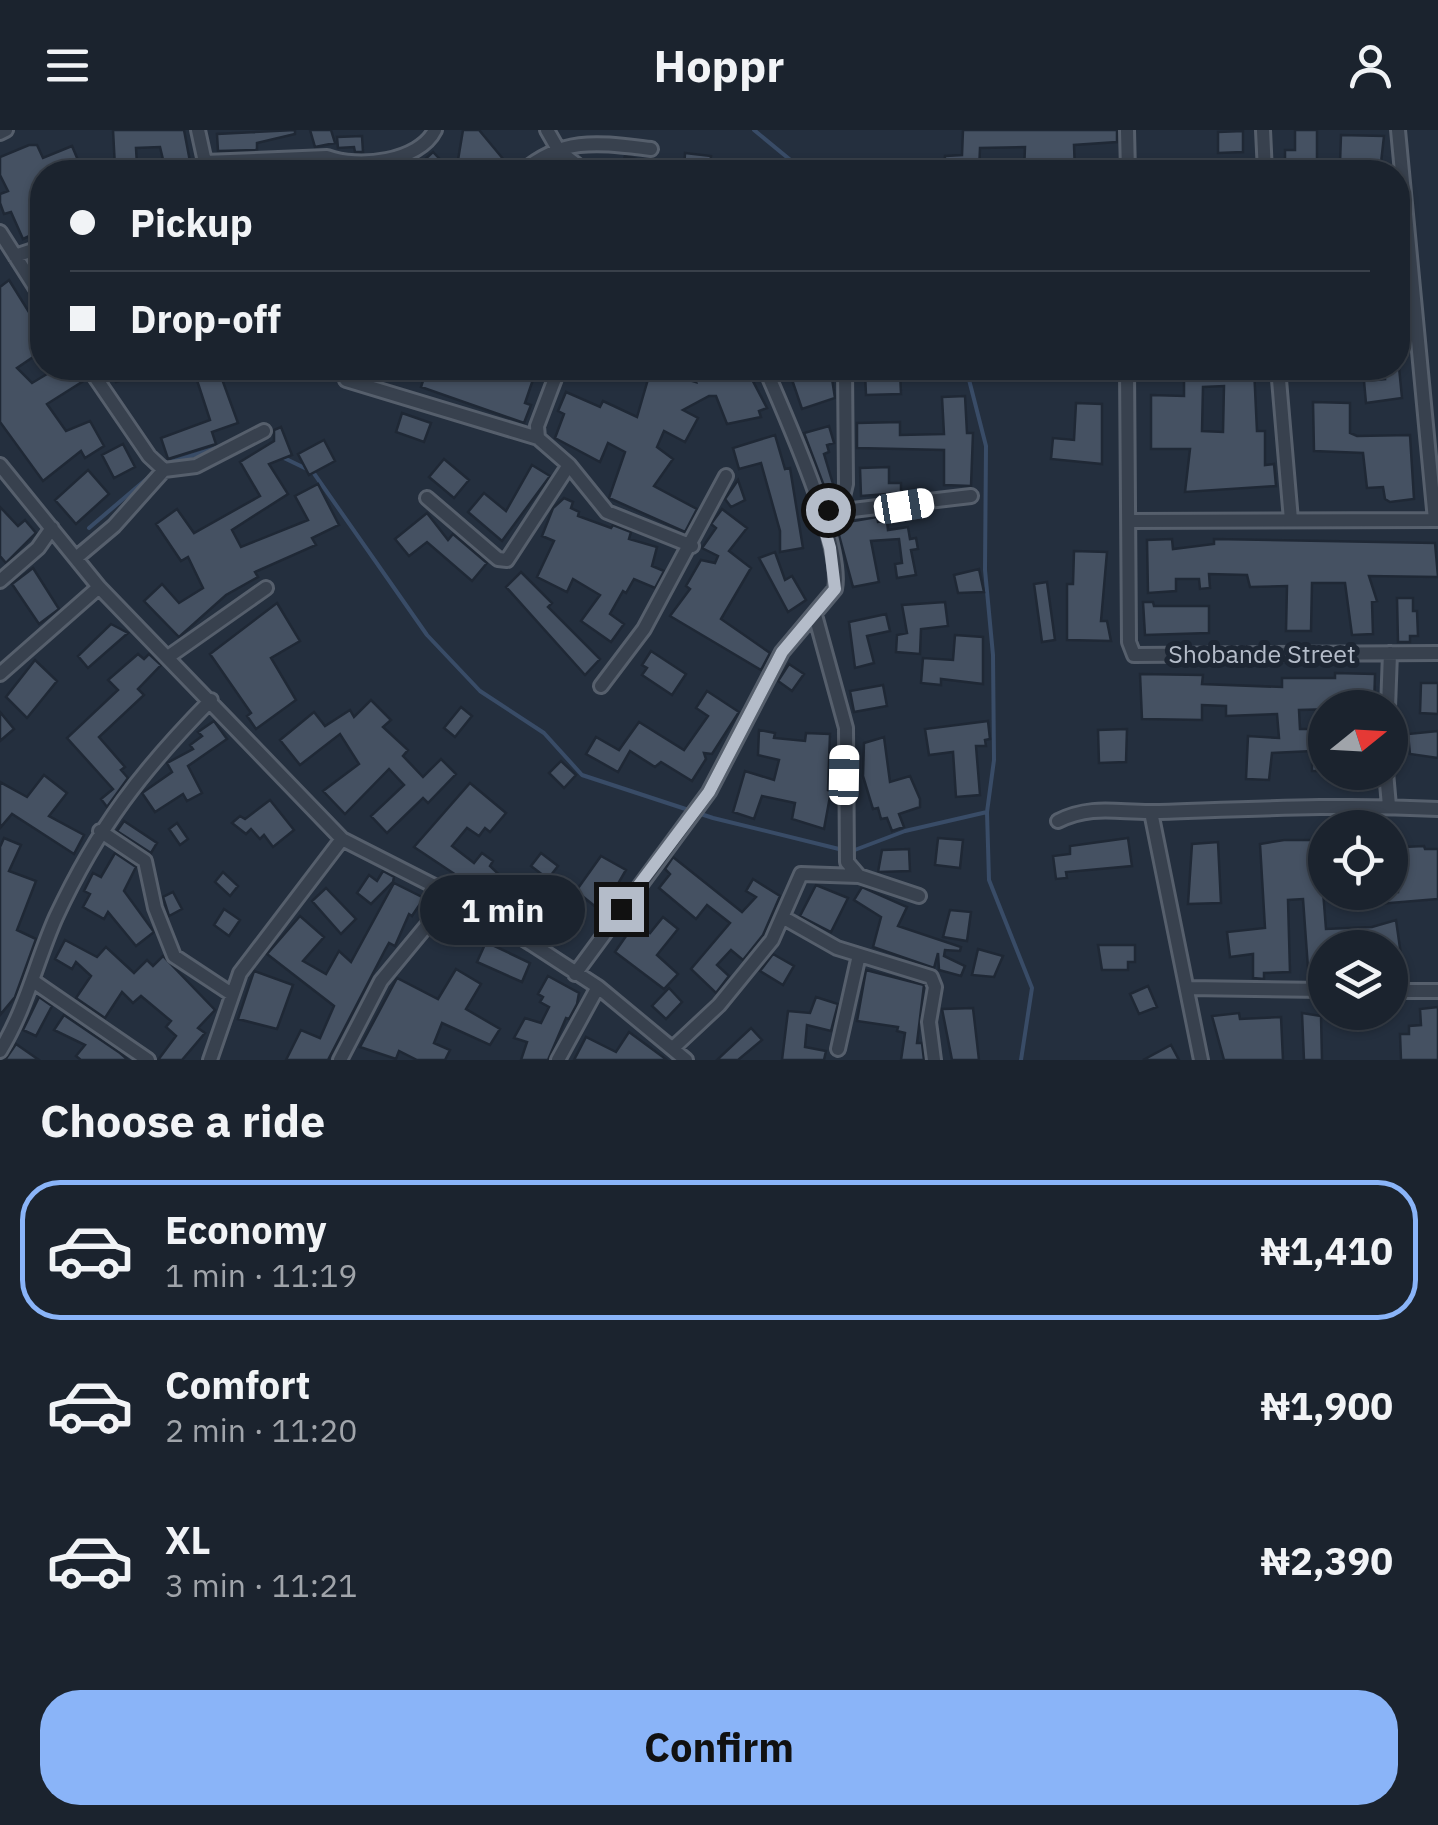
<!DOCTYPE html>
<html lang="en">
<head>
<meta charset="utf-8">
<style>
	:root { --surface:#1b232e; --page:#282f3a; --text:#f1f3f6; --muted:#a0a4aa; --line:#39404a; --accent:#8ab4f8 }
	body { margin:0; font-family:"IBM Plex Sans",sans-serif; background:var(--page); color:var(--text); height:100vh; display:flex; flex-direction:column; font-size:38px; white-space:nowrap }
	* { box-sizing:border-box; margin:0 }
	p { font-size:32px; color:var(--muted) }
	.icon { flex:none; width:55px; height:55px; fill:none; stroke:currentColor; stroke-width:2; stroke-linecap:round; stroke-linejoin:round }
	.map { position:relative; height:930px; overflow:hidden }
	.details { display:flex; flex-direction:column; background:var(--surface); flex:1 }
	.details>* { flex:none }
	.banner { position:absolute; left:30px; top:30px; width:1380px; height:220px; border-radius:40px; box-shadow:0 2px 8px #0004,0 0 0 2px var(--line); display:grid; align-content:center; height:220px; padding:0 40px; background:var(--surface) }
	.needle { width:65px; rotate:72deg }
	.buttons { position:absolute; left:1308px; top:560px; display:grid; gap:20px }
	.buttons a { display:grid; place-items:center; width:100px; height:100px; border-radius:50%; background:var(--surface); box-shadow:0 2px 8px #0004,0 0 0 2px var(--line); font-size:50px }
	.end { position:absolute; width:45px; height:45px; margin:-22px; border:12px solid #b4bcc9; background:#111; box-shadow:0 0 0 5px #111 }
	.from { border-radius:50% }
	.bubble { position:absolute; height:70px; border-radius:35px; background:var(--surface); box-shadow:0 2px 8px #0004,0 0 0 2px var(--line); font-size:32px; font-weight:700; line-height:70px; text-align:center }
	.car { position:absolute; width:30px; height:60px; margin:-30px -15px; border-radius:12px; box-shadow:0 0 8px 2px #0007; background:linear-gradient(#fff 24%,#345 0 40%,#fff 0 76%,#345 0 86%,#fff 0) }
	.banner b { display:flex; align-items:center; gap:35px; height:95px; font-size:38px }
	.banner b+b { border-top:2px solid var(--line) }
	.banner i { width:25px; height:25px; background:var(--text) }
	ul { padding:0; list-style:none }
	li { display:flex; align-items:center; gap:30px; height:140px; margin:0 20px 15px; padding:0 20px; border:5px solid transparent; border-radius:40px }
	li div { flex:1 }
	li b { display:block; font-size:38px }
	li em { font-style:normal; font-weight:700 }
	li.on { border-color:var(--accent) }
	li>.icon { width:90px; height:90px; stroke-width:1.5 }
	h2 { padding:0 40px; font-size:45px; line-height:120px }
	.button { display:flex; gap:20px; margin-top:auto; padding:20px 40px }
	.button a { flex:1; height:115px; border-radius:40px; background:var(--accent); color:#111; font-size:40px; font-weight:700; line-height:115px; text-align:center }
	header { display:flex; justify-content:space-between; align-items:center; height:130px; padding:0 40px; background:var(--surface); font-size:45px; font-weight:700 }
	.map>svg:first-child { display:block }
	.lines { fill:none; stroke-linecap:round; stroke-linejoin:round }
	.stream { stroke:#394c67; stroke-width:4 }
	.building { fill:#455162; stroke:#1f2835; stroke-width:2.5; fill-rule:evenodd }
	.minor-casing { stroke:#565f6c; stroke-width:18 }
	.minor { stroke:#38414e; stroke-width:12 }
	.route { stroke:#b4bcc9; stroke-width:12 }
	.labels { text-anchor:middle; stroke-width:10; stroke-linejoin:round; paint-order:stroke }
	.street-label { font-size:25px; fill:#b4bcc9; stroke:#1d2633 }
</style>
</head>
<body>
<header><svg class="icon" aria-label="menu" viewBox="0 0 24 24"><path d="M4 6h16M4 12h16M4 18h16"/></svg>Hoppr<svg class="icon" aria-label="person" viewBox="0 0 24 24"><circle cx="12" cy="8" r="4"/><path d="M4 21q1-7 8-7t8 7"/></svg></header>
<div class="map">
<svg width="1438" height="930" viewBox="0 0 1438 930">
	<rect width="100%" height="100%" fill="#242f3e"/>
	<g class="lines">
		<path class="stream" d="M754 0 805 42
			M966 238 986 316 985 440 993 525 994 630 987 682 989 750 1032 858 1021 930
			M282 327 313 342 427 505 480 561 544 603 582 645 713 688 843 720
			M165 334 223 316
			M89 398 150 346
			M852 721 905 701 987 682"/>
	</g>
	<path class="building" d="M113 0H184L192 42H166L160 17 136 18 137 35 115 37Z
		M295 0V4L257 13V20L218 21 217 4Z
		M310 0H331L335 13 315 17Z
		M463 0H479L504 30 489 42H456Z
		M963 0H1117V12L1074 15 1075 42H1024L1025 17 980 18 979 42H944L945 26 962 25Z
		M1295 0H1317V33H1340L1341 5 1384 6 1380 42H1285V20H1295Z
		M1243 1V22L1218 23V2Z
		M362 6 363 22H355L354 17 338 18 337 7Z
		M29 15H37L43 28 72 16 83 42H42V100L23 109 11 82 4 84 0 73V64L8 61 0 45V27Z
		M433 22 452 42H411Z
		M685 23 711 26 709 42H684Z
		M625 26 675 39V42H620Z
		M9 150 42 203V221L17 238 32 253 57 238H79L85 250 47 274 66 301 90 291 104 316 85 328 81 321 43 351 0 292V157Z
		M1399 237 1402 268 1366 273 1364 251 1385 249 1384 238Z
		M112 238H156V240L116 252Z
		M193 238H218L238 293 212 302 216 314 168 329 161 308 210 290Z
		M427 238H537L525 273 531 275 524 293 421 257Z
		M690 238H746L767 278 759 281 761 287 727 294 716 266H709L683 280 698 288 685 312 664 301 657 317 673 329 654 356 697 379 685 402 609 368 625 322 608 313 600 332 555 308 564 284 558 281 566 262 600 277 603 271 637 287 651 239 696 252Z
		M788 238H805L808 246 831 242 835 268 802 279Z
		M1184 238H1254L1257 301H1265V335L1274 334 1276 356 1185 362 1190 319H1151V265L1184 266ZM1224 256 1223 302 1202 301 1203 257Z
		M900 241 901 264 866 265 865 242Z
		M965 266 967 303H973L971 356 944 355V320L857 318V293L900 292V305L944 304 942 267Z
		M1313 272 1350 273V303L1357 306 1410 305 1414 369 1390 372 1385 369 1383 357 1367 358 1363 323 1314 321Z
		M1076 273 1102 274V334L1051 329 1053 308 1074 310Z
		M402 283 431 293 424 312 396 302Z
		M829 296 834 313 827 315 829 322 824 324 833 354 824 356 804 303Z
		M281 297 292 325 269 334 288 364 232 400 241 417 308 390 295 366 318 354 339 395 312 408 316 415 255 442 258 447 226 465 179 507 144 471 162 454 179 473 203 458 188 427 181 431 156 394 177 379 194 403 260 366 240 332 274 311V300Z
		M775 305 785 339 790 338 803 418 780 422V401L761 333 739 339 733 318Z
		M324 310 335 331 309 345 298 324Z
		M123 314 135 337 114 348 102 325Z
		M444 329 469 350 454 368 429 347Z
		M532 335 550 346 502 411 468 382 484 363 506 381Z
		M889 337V353H901V363L861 366 860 338Z
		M88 340 109 364 76 394 55 370Z
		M738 350 745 370 731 377 725 369Z
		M564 368 573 372 571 378 579 382 578 386 611 398 613 395 631 402 629 409 657 417 652 436 664 441 655 458 634 449 626 463 623 461 610 484 624 494 611 512 581 491 600 465 573 449 567 462 537 447 554 411 542 406 553 378Z
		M0 377 18 396 25 390 36 403 6 433 0 426Z
		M722 379 747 398 729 421 751 438 721 489 770 523 761 540 670 486 690 459 686 456 701 430 715 433 718 426 702 418 716 398 711 394Z
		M427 383 448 410 453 404 487 433 472 451 427 412 409 426 395 409Z
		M877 387 878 392 887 391 888 400 908 397 910 409 916 408 918 419 911 420 916 445 897 448 895 434 902 433 899 409 871 411 879 452 853 457 836 394Z
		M1172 409 1173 419 1214 414V409L1435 413 1438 447 1369 446 1377 471 1372 472 1373 504 1352 505 1345 453H1312L1311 501H1286L1287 456 1250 457 1247 445 1209 444 1210 458 1200 459 1199 449H1176V461L1148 463 1147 410Z
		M1074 421 1107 422 1101 491H1107L1111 511 1067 510V454H1073Z
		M775 422 785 450 792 446 806 470 788 482 759 428Z
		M33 438 59 479 39 494 12 454Z
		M979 439 984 462 958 463 954 445Z
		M521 442 552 473 548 477 600 529 585 545 506 457Z
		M1047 452 1055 510 1042 512 1034 454Z
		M1397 468H1413V481H1417L1418 506H1410V512H1398Z
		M945 472 948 496 921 499 920 524 896 522 897 505 907 503 902 475Z
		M1143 472H1153L1154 476H1209V503L1145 505Z
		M277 473 300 511 271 528 296 570 256 599 247 586 251 583 210 524Z
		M886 484 890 501 867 506 874 533 855 538 849 492Z
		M111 494 128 503 88 538 78 526Z
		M955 505 983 507V554L941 549V555L921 553 923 528 953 530Z
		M651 521 686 544 672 565 642 545 647 538 642 535Z
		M138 524 144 529 149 524 161 535 138 559 144 565 99 607 125 637 121 640 128 648 107 677 101 669 113 659 67 608 118 560 108 550Z
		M35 530 57 551 27 588 6 567Z
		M789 534 804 544 792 561 778 551Z
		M1335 543 1375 544 1374 578 1299 580 1300 599H1325V641H1312V621L1272 623 1269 650 1246 649 1248 606 1279 608 1277 584 1226 586V576L1202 575V590L1142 589 1140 544 1203 545 1202 554 1282 557V548H1335Z
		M1421 553H1438V584L1420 583Z
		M883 555 887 576 854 582 850 561Z
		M707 561 739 582 712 624 704 623 706 629 692 651 661 632 655 637 630 621 618 642 586 624 596 607 619 620 639 592 684 620 708 586 696 578Z
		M371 570 391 590 383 597 408 620 403 626 423 647 441 629 456 644 428 673 423 668 387 703 371 686 404 655 389 639 345 684 323 661 359 634 340 604 300 635 280 610 314 582 325 596 350 580 354 587Z
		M461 577 472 586 455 607 444 598Z
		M0 582 14 599 0 611Z
		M214 591 227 609 188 636 202 663 187 671 183 664 155 682 142 663 172 642 167 633 193 619 190 615 202 606 198 602Z
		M988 591 990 609 985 610 986 616H976L980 665 956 667 953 622 929 625 925 599Z
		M1127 599 1126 632 1099 633 1098 600Z
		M759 600 775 603 774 608 805 611 806 603 830 604 828 660 831 661 824 699 792 689 795 673 762 666 754 689 733 682 745 641 774 650 779 630 758 625Z
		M1438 601V628L1410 624 1408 604Z
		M884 607 890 652 910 646 920 669V677L899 684 904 697 892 701 887 688 881 689 878 678 873 679 863 646 864 613Z
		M561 631 576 645 564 658 549 643Z
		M44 645 67 663 49 686 84 705 74 724 12 684 0 698V652L27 667Z
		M470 653 506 683 490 702 485 698 479 706 467 698 452 716 474 733 482 723 493 731 490 736 513 758 498 773 414 717Z
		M270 670 294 700 273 717 264 705 260 709 251 699 246 704 232 693 240 686 245 689Z
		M124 691 157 713 151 723 117 701Z
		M177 693 188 709 180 715 169 699Z
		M4 708 21 715 9 741 36 751 17 800 36 809 15 867 0 885V717Z
		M938 708 963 710 960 738 935 735Z
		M1128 708 1132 736 1066 742 1067 748 1056 749 1053 726 1070 724V716Z
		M1284 710H1319L1326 799 1372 797 1396 790 1402 832 1390 834V818H1325V837L1308 838 1303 769 1288 770 1290 842 1264 843V849L1253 848V824L1230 827 1227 802 1265 798 1260 714Z
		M1218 712 1221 773 1188 774 1192 714Z
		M1424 716 1425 719H1438V769L1366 775 1365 762H1398L1403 717Z
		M909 719 910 741 878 742 882 720Z
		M115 723 136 737 124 761 154 802 136 816 108 782 104 789 83 777 90 764 84 761 93 743 101 747Z
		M541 723 558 736 548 749 531 736Z
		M601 726 626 740 612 764 618 768 602 782 576 761Z
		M673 727 742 782 756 767 746 761 753 749 780 766 763 805 743 830 731 820 717 835 729 846 716 863 691 839 730 793 707 775 696 789 659 758 670 744 665 739Z
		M383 741 394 747 393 752 371 774 357 763 369 745 377 751Z
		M223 742 238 756 230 766 215 752Z
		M394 753 424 768 412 786 409 784 395 816 389 813 385 820 328 930H286L301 900 320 908 334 876 267 824 300 786 324 807 303 831 326 844 339 821 351 832Z
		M816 755 848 768 831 802 800 786Z
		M862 757 907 777 898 796 961 817 960 821 945 820 944 826 965 836 961 846 939 840 938 823 934 838 873 817 881 787 854 770Z
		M326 758 356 789 341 804 312 771Z
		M173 762 182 779 169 786 163 767Z
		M224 779 240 790 229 806 214 795Z
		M950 780 971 782 967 811 943 807Z
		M663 787 678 799 657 825 678 844 664 859 615 822 635 793 650 803Z
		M65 810 97 827 106 817 134 843 147 830 153 836 163 826 215 880 198 898 205 903 182 930H158L176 906 166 897 171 891 141 866 133 873 122 862 105 888 76 868 91 846 76 832 72 839 55 829Z
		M486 812 530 833 522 852 477 832Z
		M1098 815H1135V832H1128V840H1102Z
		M978 819 1003 826 994 847 972 845Z
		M773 824 794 836 783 855 760 841Z
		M456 839 481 854 466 879 500 899 490 915 442 893 434 913 450 920 445 930H417L399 921 396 929 360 917 397 848 438 869Z
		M866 840 924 855 917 913H922L924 930H901L905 903 897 901 898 897 857 891Z
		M254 841 293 855 277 899 238 889Z
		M548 846 579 863 577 874 569 889 566 888 548 930H521L527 912 514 908 525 888 541 893 549 877 540 872 543 867 538 864Z
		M1148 856 1157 877 1139 884 1130 864Z
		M669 858 682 872 666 889 652 876Z
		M39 867 52 876 36 906 23 900Z
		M816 867 838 874 831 901 807 895 805 917 826 921 824 930H782L788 881 810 883Z
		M1438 877V930H1401L1400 904H1409V896L1421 895 1420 879Z
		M973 878 979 930H952L942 879Z
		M1239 883 1240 889 1281 887 1283 930H1224L1212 886Z
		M1302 883 1321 886 1322 930H1304Z
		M64 885 120 923 128 930H81L76 926 85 915 54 900Z
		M751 898 762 910 738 930H717Z
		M629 902 667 930H574L586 907 616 922Z
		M16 914 39 930H5Z
		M1171 915 1179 930H1143Z"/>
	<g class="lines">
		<defs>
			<path id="minor" d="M198 0 205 32 327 27C358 39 419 32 435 0
				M547 0 559 21 586 42
				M1127 0 1128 42
				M1263 0 1265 42
				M1398 0 1435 390
				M0 3 6 0
				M522 42C564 6 600 13 651 19
				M0 102 42 168
				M15 126 42 117
				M89 238 149 326 164 340 196 336 264 301
				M559 238 537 296 538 308 569 335 607 382 692 416
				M1127 238 1129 512 1134 525 1438 523
				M1278 238 1291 390
				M346 250 538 308
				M0 335 99 457 342 709 452 765 532 814 598 857 686 930
				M427 368 498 429 507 430 569 335
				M820 383 842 371 846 354 845 238
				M827 383 971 366
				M1130 391 1438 390
				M76 428 114 396 164 340
				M0 451 38 418 52 398
				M815 485 846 598 847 732 859 746
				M168 527 266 458
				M0 544 99 457
				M601 556 644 499 726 346
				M1388 578 1390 523
				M1386 642 1389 676
				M1151 682 1201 930
				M1058 691C1092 674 1119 683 1155 682 1249 679 1343 674 1438 679
				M100 701 145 731 155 778 174 826 230 863
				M784 788 837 818 931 847 935 857 929 892 934 930
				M575 844 709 662 782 522 835 459C844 415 784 283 765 238
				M33 851 148 930
				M1188 858 1325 860
				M1390 861H1438
				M673 918 719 875 772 810 801 744 859 746 919 766
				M838 919 859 825
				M0 921C26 879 36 832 56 787 98 697 142 640 211 570
				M210 930 240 843 342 709
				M340 930 381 851 452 765
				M558 930 598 857"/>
		</defs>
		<use href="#minor" class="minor-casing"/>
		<use href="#minor" class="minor"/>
	</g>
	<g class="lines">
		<path class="route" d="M621 779 709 662 782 522 835 459 830 418 820 383 828 380"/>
	</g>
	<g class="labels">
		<g class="street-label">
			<text x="1262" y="533">Shobande Street</text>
		</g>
	</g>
</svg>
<div class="buttons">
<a><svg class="needle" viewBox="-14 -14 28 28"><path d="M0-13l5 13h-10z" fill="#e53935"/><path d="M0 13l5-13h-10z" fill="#a0a4aa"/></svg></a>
<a><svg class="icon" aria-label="locate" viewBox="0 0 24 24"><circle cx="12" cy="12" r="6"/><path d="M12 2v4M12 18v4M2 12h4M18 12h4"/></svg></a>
<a><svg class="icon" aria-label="layers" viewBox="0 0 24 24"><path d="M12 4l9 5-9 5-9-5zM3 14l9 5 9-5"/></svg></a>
</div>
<i class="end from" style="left:828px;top:380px"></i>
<i class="end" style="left:621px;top:779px"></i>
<div class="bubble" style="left:420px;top:745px;width:165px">1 min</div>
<i class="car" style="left:904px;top:376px;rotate:81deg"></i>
<i class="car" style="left:844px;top:645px;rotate:1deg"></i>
<div class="banner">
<b><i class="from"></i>Pickup</b>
<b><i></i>Drop-off</b>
</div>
</div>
<section class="details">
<h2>Choose a ride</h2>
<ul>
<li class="on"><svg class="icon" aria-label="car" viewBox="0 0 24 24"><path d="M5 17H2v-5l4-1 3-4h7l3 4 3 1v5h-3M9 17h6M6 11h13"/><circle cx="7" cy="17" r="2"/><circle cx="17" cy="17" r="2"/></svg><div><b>Economy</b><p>1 min · 11:19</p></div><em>₦1,410</em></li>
<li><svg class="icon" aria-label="car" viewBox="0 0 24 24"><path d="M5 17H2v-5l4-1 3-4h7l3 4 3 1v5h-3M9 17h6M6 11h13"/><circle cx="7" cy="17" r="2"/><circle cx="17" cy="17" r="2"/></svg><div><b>Comfort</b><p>2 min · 11:20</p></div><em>₦1,900</em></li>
<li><svg class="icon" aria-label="car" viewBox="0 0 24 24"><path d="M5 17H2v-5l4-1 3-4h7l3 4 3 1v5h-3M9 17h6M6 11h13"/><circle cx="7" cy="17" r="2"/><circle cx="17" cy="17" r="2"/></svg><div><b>XL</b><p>3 min · 11:21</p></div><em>₦2,390</em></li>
</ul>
<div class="button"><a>Confirm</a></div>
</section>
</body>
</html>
